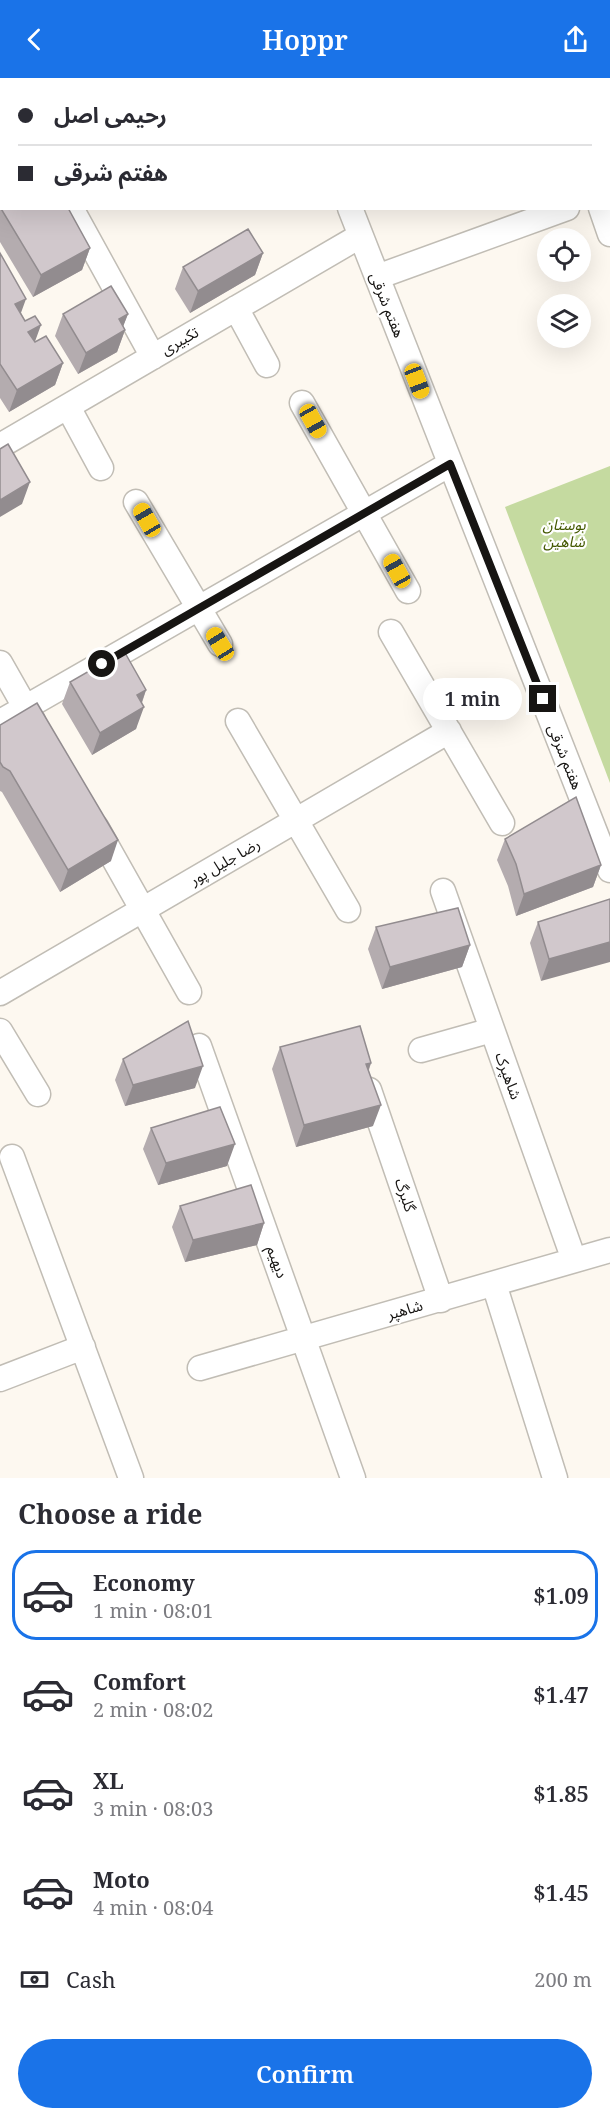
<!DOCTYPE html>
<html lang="en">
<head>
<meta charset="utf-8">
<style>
	:root { --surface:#fff; --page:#f2f2f3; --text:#2b2b33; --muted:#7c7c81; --line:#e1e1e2; --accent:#1a73e8 }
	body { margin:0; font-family:"Noto Serif","Noto Sans Arabic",serif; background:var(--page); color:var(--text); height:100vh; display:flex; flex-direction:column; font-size:22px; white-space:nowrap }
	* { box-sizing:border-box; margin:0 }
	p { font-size:20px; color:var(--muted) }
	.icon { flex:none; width:33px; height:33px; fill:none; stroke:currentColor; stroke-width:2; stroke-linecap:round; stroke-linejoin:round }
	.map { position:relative; height:1400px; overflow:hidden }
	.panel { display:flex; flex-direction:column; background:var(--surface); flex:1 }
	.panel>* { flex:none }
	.top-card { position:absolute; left:0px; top:0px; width:610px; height:132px; box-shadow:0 6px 24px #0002; display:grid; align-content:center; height:132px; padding:0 18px; background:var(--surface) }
	.fabs { position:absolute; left:537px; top:150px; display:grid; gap:12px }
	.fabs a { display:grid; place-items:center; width:54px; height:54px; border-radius:50%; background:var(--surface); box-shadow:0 6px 24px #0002; font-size:30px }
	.end { position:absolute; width:27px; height:27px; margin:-14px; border:8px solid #171513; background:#fff; box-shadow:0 0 0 3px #fff }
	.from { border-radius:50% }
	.bubble { position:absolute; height:42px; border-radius:21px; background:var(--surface); box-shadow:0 6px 24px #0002; font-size:20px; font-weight:600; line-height:42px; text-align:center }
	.car { position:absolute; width:18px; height:36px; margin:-18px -9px; border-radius:8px; box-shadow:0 0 4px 2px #0007; background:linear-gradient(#f5c518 24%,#345 0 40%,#f5c518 0 76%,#345 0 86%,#f5c518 0) }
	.top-card b { display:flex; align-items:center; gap:21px; height:57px; font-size:22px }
	.top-card b+b { border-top:2px solid var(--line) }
	.top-card i { width:15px; height:15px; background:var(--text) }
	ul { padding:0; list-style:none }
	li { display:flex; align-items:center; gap:18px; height:90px; margin:0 12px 9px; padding:0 6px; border:3px solid transparent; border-radius:24px }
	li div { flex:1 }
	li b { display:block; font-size:22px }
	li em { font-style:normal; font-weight:600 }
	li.selected { border-color:var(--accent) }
	li>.icon { width:54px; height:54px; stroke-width:1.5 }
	h2 { padding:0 18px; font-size:27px; line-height:72px }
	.pay { display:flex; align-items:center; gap:15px; height:66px; padding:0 18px; font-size:22px }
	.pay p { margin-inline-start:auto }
	.button { display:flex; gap:12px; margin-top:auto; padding:12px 18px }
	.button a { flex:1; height:69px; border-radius:36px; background:var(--accent); color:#fff; font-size:24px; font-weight:600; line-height:69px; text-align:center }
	header { display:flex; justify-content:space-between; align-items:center; height:78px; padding:0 18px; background:var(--accent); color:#fff; font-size:27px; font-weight:600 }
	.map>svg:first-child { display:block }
	.green { fill:#c5daa0 }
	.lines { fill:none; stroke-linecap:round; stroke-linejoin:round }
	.minor-casing { stroke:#c1bdb5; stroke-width:27 }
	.minor { stroke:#fff; stroke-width:24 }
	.wall { fill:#b4acaf }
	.shaded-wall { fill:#928c8f }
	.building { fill:#d1c8cc; stroke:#928c8f; stroke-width:1.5 }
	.route { stroke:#171513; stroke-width:8 }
	.labels { text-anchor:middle; stroke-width:4.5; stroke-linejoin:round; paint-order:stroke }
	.street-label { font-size:15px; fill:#171513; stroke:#fff }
	.park-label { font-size:15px; font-style:italic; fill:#435800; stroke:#fff }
</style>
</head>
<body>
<header><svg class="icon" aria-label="back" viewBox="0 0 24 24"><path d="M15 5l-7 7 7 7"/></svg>Hoppr<svg class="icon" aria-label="share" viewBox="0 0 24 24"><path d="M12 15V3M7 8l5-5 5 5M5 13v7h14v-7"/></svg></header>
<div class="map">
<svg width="610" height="1400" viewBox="0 0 610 1400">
	<rect width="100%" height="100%" fill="#fdf8f0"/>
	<path class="green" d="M610 388V705L505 429Z"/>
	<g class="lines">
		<defs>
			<path id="minor" d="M304 0 305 2
				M552 0 553 2
				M609 115H610
				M71 130 153 279
				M350 130 610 792
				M601 130 610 156
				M377 199 567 130
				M236 230 267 287
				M302 325 408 513
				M68 329 101 390
				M0 368 360 158
				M136 424 220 566
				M391 554 502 745
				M0 585 33 643
				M238 643 348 832
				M0 644 450 386
				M96 749 189 914
				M443 813 574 1182
				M0 915 449 653
				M0 953 38 1016
				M199 968 353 1400
				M421 972 492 952
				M369 1012 441 1222
				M12 1079 131 1400
				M494 1206 555 1400
				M200 1290 610 1172
				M0 1301 83 1269"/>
		</defs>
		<use href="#minor" class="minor-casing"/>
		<use href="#minor" class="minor"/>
	</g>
	<path class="wall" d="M118 0H160L157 2H118Z
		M0 32 90 170 82 192 33 219 0 164Z
		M0 175 21 235 35 264 63 285 55 307 9 334 0 320Z
		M263 175 255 197 190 235 175 211 183 189Z
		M63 236H128L123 248 125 252 117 274 78 296 55 258Z
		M70 604 146 612 142 625 136 651 92 677 62 626Z
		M0 647 111 783 60 814 2 714 0 713Z
		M505 761 601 787 593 809 516 838 508 808 497 782Z
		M610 821 541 903 530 865 538 844Z
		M376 849 470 867 462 889 382 911 368 871Z
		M280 969 371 985 369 992 373 1048 296 1069 272 991Z
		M123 981 195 1010 125 1028 115 1002Z
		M151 1050 227 1088 158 1107 143 1071Z
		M180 1128 264 1145 257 1167 185 1184 172 1149Z"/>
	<path class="shaded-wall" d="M132 0H160L157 2H132Z
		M90 170 82 192 33 219 41 197Z
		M263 175 255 197 190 235 198 213Z
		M26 221 18 243 15 226Z
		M128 236 121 254 125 252 117 274 78 296 86 275 119 241Z
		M41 247 33 269 28 254Z
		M63 285 55 307 9 334 17 312Z
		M30 404 22 426 0 439V422Z
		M146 612 139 632 144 629 136 651 92 677 100 655 137 617Z
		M118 762 111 783 60 814 68 792Z
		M601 787 593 809 516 838 524 816Z
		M610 864V884L541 903 549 881Z
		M470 867 462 889 382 911 390 889Z
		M371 985 363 1006 366 986Z
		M203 988 195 1010 125 1028 133 1007Z
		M381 1027 373 1048 296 1069 304 1047Z
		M235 1066 227 1088 158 1107 166 1085Z
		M264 1145 257 1167 185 1184 193 1162Z"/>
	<path class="building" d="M2 31V130H68L90 170 41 197 0 129V32Z
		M248 151 263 175 198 213 183 189Z
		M0 175 26 221 15 226 25 243 35 238 41 247 28 254 35 264 46 258 63 285 17 312 0 286Z
		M111 208 128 236 119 241 125 252 86 275 63 236Z
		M8 366 30 404 0 422V371Z
		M124 573 146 612 137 617 144 629 100 655 70 604Z
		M37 625 118 762 68 792 10 693 3 689 0 684V647Z
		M576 719 601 787 524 816 516 786 505 761Z
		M610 821V864L549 881 538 844Z
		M458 830 470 867 390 889 376 849Z
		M188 943 203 988 133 1007 123 981Z
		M360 948 371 985 366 986 381 1027 304 1047 280 969Z
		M220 1029 235 1066 166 1085 151 1050Z
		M251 1107 264 1145 193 1162 180 1128Z"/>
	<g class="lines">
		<path class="route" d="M102 586 450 386 543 621"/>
	</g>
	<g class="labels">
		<g class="street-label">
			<text transform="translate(387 227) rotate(68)" y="5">هفتم شرقی</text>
			<text transform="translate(180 263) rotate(-30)" y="5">تکبیری</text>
			<text transform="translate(565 679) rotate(68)" y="5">هفتم شرقی</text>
			<text transform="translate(225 784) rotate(-30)" y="5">رضا جلیل پور</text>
			<text transform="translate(508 998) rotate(70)" y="5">شاهپرک</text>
			<text transform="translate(405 1117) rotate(71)" y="5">گلبرگ</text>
			<text transform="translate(277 1184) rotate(70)" y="5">دیهیم</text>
			<text transform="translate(405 1232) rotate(-16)" y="5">شاهپر</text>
		</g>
		<g class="park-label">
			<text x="564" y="452">بوستان<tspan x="564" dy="17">شاهین</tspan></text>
		</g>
	</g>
</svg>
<div class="fabs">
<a><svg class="icon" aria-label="locate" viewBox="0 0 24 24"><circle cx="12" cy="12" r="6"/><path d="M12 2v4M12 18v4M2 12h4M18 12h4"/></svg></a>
<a><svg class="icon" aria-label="layers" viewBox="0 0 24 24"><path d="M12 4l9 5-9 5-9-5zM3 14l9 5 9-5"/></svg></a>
</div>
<i class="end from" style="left:102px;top:586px"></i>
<i class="end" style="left:543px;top:621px"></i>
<div class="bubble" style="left:423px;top:600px;width:99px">1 min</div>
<i class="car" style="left:417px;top:303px;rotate:159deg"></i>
<i class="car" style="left:313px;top:343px;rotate:151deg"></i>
<i class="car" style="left:147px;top:442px;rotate:330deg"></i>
<i class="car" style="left:397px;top:493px;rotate:331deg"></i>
<i class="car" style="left:220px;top:566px;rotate:328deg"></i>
<div class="top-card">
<b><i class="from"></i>رحیمی اصل</b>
<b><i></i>هفتم شرقی</b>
</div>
</div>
<section class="panel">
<h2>Choose a ride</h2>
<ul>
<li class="selected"><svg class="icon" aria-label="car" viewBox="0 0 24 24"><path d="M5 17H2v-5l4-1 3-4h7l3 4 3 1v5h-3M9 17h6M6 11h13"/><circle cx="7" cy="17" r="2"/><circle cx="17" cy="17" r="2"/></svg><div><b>Economy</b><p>1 min · 08:01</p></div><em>$1.09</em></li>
<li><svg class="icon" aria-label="car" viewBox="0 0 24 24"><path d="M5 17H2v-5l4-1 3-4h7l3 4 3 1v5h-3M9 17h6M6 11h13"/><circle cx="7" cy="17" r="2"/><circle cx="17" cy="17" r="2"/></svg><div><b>Comfort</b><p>2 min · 08:02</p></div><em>$1.47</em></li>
<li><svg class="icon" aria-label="car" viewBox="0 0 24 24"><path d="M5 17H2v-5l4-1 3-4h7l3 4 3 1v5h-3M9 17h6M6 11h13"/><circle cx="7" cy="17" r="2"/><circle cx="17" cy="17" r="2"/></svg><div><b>XL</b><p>3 min · 08:03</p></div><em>$1.85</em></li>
<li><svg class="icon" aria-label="car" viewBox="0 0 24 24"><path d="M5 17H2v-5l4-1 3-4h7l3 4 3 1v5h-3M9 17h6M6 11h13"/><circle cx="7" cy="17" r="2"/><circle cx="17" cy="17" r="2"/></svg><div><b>Moto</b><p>4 min · 08:04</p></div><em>$1.45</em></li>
</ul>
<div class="pay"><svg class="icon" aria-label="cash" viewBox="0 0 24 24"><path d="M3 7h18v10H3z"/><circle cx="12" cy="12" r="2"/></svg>Cash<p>200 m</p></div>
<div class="button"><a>Confirm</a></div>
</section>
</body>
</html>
